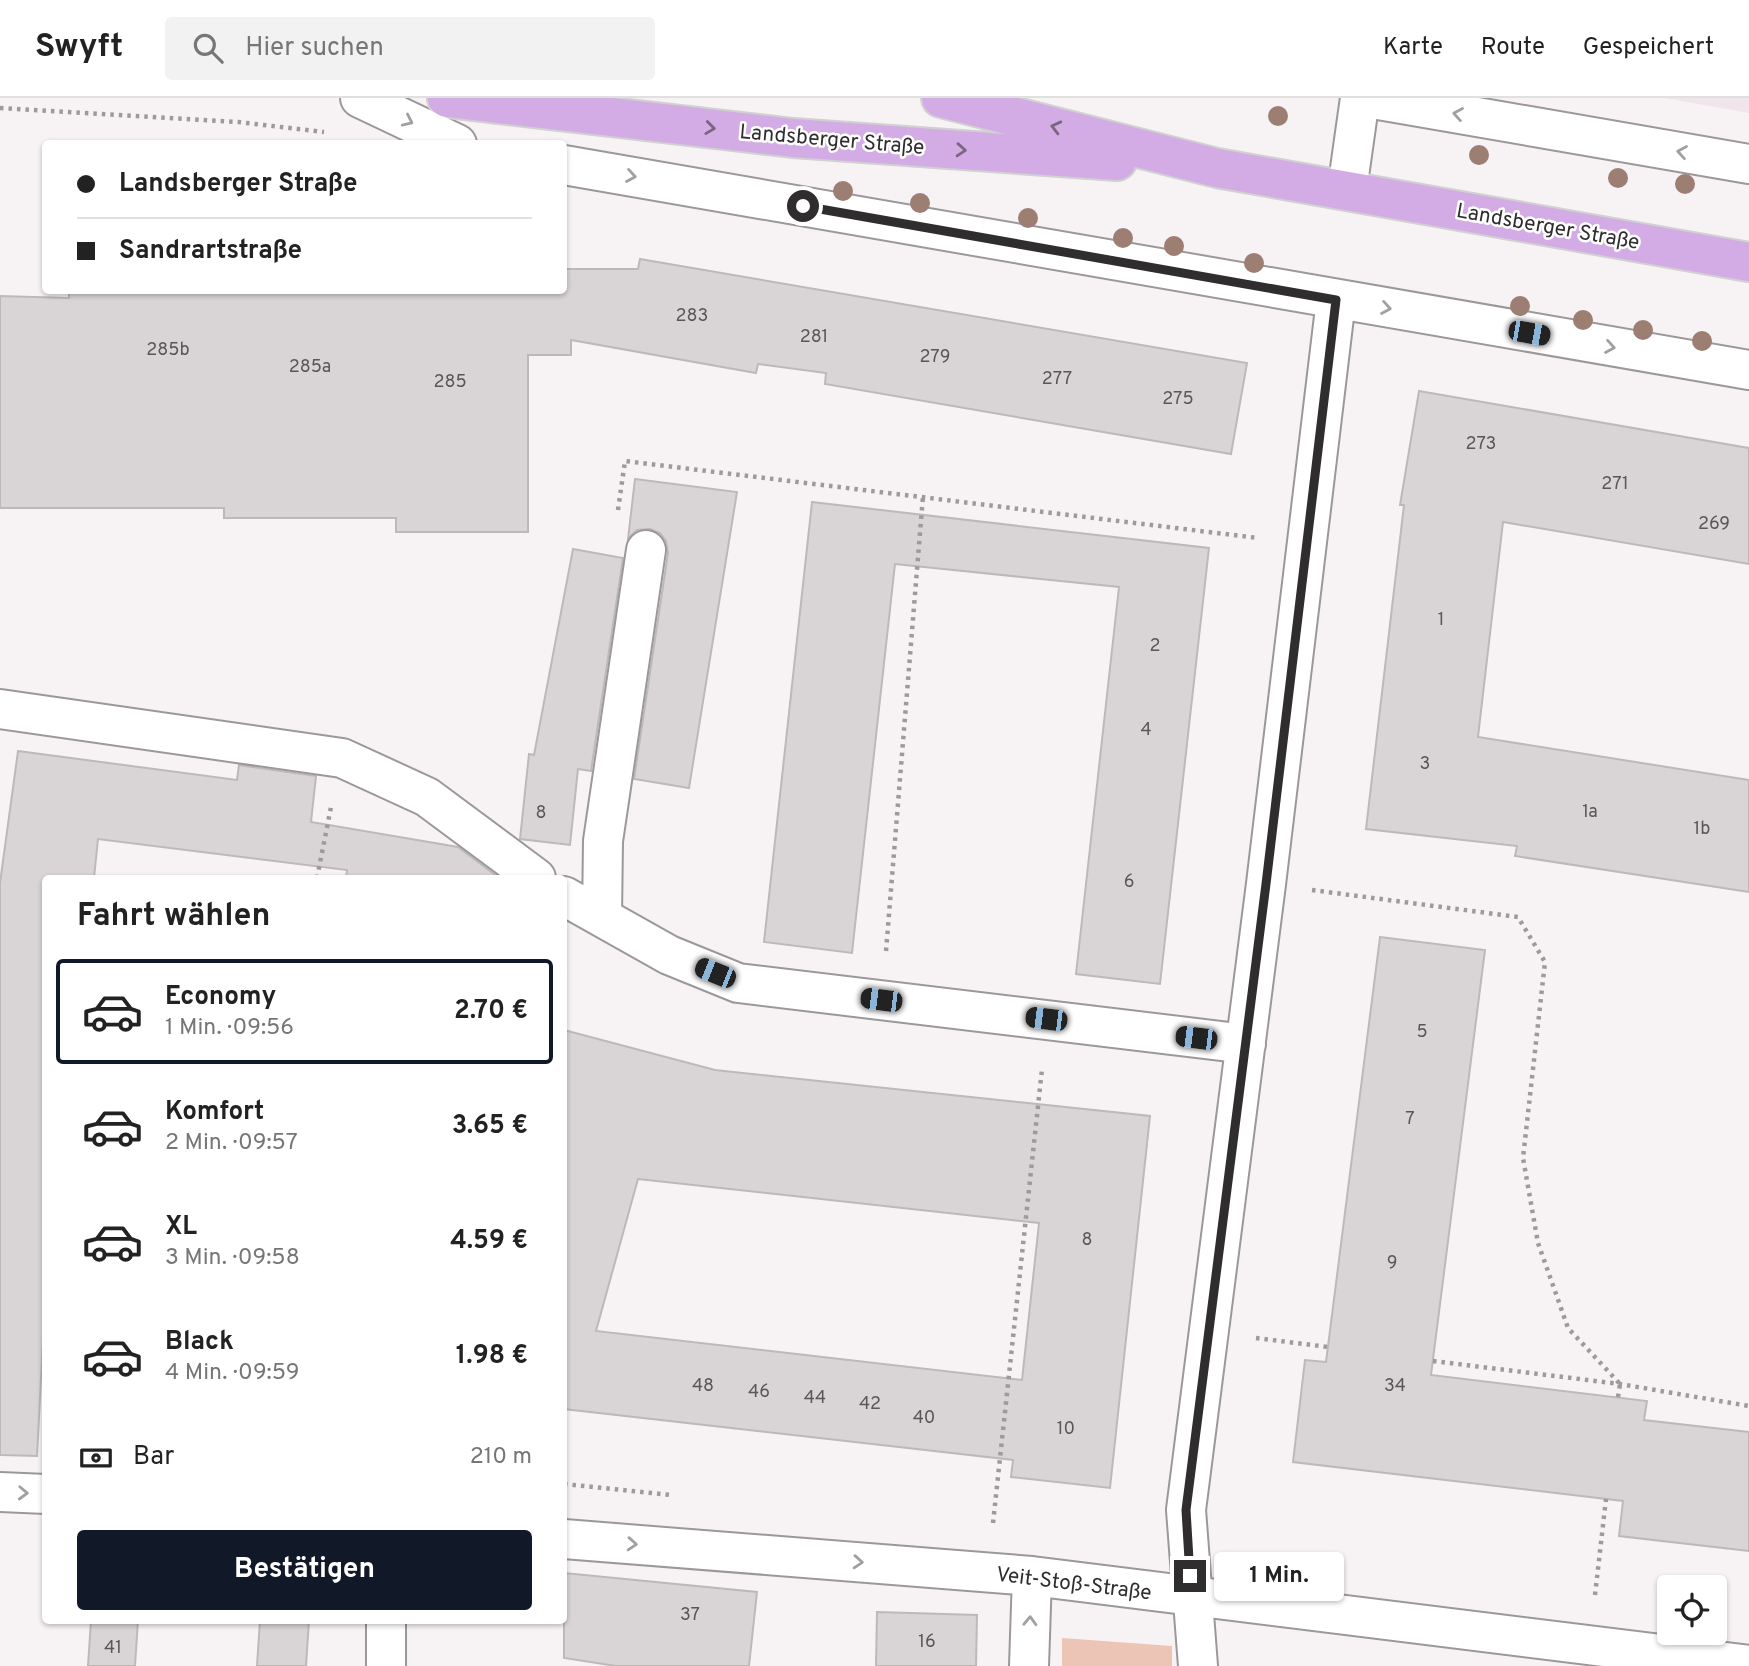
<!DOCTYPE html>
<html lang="de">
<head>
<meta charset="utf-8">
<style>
	:root { --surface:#fff; --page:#f2f2f2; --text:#222; --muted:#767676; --line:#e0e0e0; --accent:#111827 }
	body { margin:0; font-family:Overpass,sans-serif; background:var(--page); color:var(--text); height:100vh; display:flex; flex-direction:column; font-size:26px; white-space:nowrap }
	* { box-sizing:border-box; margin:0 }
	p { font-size:23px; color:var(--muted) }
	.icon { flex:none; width:38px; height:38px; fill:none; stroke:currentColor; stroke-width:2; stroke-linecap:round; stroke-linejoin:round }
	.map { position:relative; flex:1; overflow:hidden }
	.side { position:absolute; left:42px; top:777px; width:525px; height:749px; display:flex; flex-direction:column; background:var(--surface); border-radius:7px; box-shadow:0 2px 5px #0004 }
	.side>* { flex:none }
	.guide { position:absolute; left:42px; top:42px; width:525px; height:154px; border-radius:7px; box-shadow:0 2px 5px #0004; display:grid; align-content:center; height:154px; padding:0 35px; background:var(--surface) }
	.controls { position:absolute; left:1657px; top:1477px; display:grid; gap:14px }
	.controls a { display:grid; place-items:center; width:70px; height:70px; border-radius:7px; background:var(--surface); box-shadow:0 2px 5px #0004; font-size:35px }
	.end { position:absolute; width:32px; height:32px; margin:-16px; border:9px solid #2f2d2e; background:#fff; box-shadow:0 0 0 4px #fff }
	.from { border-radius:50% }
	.bubble { position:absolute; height:49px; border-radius:7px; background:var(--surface); box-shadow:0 2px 5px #0004; font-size:23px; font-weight:700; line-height:49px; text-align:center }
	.car { position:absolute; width:21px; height:42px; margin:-21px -10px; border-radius:9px; box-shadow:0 0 5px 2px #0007; background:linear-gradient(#222 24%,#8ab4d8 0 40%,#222 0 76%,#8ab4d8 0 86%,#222 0) }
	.guide b { display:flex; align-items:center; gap:24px; height:66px; font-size:26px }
	.guide b+b { border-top:2px solid var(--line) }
	.guide i { width:18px; height:18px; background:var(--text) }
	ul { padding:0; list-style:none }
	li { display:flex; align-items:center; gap:21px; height:105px; margin:0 14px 10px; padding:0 21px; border:4px solid transparent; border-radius:7px }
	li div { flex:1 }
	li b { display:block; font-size:26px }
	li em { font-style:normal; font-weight:700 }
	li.active { border-color:var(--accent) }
	li>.icon { width:63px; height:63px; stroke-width:1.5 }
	h2 { padding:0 35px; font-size:32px; line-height:84px }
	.pay { display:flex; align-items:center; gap:18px; height:77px; padding:0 35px; font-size:26px }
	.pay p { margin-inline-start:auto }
	.button { display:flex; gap:14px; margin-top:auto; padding:14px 35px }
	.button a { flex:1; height:80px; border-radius:7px; background:var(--accent); color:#fff; font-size:28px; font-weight:700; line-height:80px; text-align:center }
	header { display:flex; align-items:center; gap:42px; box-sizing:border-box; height:98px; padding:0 35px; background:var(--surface); border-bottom:2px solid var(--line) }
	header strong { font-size:33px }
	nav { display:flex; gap:38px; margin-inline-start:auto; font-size:24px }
	.search { width:490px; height:63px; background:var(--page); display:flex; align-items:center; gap:18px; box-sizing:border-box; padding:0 24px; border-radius:7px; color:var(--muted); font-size:26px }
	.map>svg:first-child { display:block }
	.built { fill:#f1e5ec }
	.green { fill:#edc5b6 }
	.building { fill:#d9d4d5; stroke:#beb9b9; stroke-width:2; fill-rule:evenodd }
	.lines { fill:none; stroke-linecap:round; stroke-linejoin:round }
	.minor-casing { stroke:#9c989a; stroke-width:42 }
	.major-casing { stroke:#d1d1d1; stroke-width:42 }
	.path { stroke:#9e9a9c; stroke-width:4.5; stroke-dasharray:3.5 5; stroke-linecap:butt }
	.minor { stroke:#fff; stroke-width:38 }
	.major { stroke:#d3ace5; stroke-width:38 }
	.tree { fill:#9d7e73 }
	.oneway { stroke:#a1a0a1 }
	.oneway2 { stroke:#796680 }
	.route { stroke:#2f2d2e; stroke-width:9 }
	.labels { text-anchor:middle; stroke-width:5; stroke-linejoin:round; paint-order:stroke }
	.number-label { font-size:18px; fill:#5a5758 }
	.street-label { font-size:21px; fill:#2f2d2e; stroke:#fff }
</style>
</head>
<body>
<header>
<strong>Swyft</strong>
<div class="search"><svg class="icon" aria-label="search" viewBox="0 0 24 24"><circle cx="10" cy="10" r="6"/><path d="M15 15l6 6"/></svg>Hier suchen</div>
<nav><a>Karte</a><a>Route</a><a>Gespeichert</a></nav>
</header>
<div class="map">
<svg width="1749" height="1568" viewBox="0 0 1749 1568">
	<rect width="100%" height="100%" fill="#f7f3f5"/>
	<path class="built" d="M1664 0H1749V15Z"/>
	<path class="green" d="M1062 1540 1172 1548V1568H1062Z"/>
	<path class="building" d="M640 161 1247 265 1231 356 825 286 826 275 758 266 756 275 571 242V257H528V434H396V420H224V410H0V198L69 200V192H564V171H638Z
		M1419 293 1749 350V466L1503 424 1478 639 1749 682V794L1515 758 1517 748 1366 731 1404 407H1400Z
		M635 381 737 394 689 690 634 681 668 455 666 443 660 435 650 431 637 432 628 441Z
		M812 404 1209 450 1160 886 1076 876 1119 489 895 466 852 855 764 844Z
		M573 451 623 460 591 673 578 671 570 747 520 741 529 656 534 657Z
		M18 653 237 682 239 667 316 678 311 724 458 749 498 779 346 780 347 772 98 741 94 780H46V1184L37 1358 0 1357V785Z
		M1380 839 1485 852 1431 1277 1647 1303 1644 1322 1749 1334V1453L1619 1438 1623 1403 1293 1364 1305 1262 1326 1264Z
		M564 932 715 972 1150 1018 1110 1390 1011 1379 1013 1362 564 1311ZM638 1081 1039 1125 1022 1282 596 1233Z
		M564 1475 757 1494 749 1568H616L564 1560Z
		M877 1514 977 1517 976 1568H876Z
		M91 1522H138L135 1568H88Z
		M260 1522H309L306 1568H257Z"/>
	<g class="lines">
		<defs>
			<path id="minor" d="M360 0 457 46
				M1367 0 1749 66
				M564 67 1749 272
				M1347 92 1360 0
				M0 611 342 660 427 699 536 780
				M564 798 669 857 738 885 1246 946
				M602 819 603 743 646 452
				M0 1394 46 1396
				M564 1441 1032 1478 1749 1567
				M386 1522V1568
				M1029 1568 1032 1478
				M1198 1568 1186 1412 1266 786 1336 202"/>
			<path id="major" d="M447 0 793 40 1117 63
				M941 0 1217 70 1749 164"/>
		</defs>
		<use href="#minor" class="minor-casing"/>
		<use href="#major" class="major-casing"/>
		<path class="path" d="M0 10 238 24 324 34
			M618 412 625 363 1258 440
			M317 780 331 709
			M1312 792 1518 819 1545 864 1523 1060 1538 1145 1568 1230 1620 1286
			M886 853 923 398
			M1256 1240 1328 1249
			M1433 1263 1620 1286 1749 1308
			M1618 1299 1620 1286
			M564 1386 671 1397
			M993 1425 1042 971
			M1595 1497 1606 1401"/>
		<use href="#minor" class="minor"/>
		<use href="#major" class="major"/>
	</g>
	<g class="tree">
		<circle cx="1278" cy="18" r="10"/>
		<circle cx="1479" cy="57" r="10"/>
		<circle cx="1618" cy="80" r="10"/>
		<circle cx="1685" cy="86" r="10"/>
		<circle cx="843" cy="93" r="10"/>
		<circle cx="920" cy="105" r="10"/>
		<circle cx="1028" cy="120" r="10"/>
		<circle cx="1123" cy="140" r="10"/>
		<circle cx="1174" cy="148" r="10"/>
		<circle cx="1254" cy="165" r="10"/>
		<circle cx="1520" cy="208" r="10"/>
		<circle cx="1583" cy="222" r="10"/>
		<circle cx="1643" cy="232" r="10"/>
		<circle cx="1702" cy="243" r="10"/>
	</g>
	<defs><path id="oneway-chevron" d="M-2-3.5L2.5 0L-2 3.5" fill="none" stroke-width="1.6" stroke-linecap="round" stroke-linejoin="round" transform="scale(1.75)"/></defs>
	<g class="oneway">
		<use href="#oneway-chevron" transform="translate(1458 16) rotate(-170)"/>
		<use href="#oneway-chevron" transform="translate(408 23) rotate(25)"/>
		<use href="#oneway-chevron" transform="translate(1682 54) rotate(-170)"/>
		<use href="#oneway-chevron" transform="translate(631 78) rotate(10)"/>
		<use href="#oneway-chevron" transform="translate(1386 210) rotate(10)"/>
		<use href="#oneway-chevron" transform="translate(1610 249) rotate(10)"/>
		<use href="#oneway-chevron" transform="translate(23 1395) rotate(2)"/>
		<use href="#oneway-chevron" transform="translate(632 1446) rotate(4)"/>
		<use href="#oneway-chevron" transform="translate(858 1464) rotate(4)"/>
		<use href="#oneway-chevron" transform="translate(1030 1523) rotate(-88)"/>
	</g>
	<g class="oneway2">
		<use href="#oneway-chevron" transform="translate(1056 29) rotate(-166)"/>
		<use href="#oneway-chevron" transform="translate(710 30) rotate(7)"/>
		<use href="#oneway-chevron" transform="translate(961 52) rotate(4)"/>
	</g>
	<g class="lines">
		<path class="route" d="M803 108 1336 202 1266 786 1186 1412 1190 1478"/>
	</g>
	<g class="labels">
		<g class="number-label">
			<text x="692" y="223">283</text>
			<text x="814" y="244">281</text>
			<text x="168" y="257">285b</text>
			<text x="935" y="264">279</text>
			<text x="310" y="274">285a</text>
			<text x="1057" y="286">277</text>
			<text x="450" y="289">285</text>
			<text x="1178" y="306">275</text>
			<text x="1481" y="351">273</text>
			<text x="1615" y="391">271</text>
			<text x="1714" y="431">269</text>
			<text x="1441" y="527">1</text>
			<text x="1155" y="553">2</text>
			<text x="1146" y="637">4</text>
			<text x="1425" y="671">3</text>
			<text x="1590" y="719">1a</text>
			<text x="541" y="720">8</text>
			<text x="1702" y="736">1b</text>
			<text x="1129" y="789">6</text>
			<text x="1422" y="939">5</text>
			<text x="1410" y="1026">7</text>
			<text x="1087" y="1147">8</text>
			<text x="1392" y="1170">9</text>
			<text x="703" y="1293">48</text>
			<text x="1395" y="1293">34</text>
			<text x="759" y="1299">46</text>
			<text x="815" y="1305">44</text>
			<text x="870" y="1311">42</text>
			<text x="924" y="1325">40</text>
			<text x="1066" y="1336">10</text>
			<text x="690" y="1522">37</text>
			<text x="927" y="1549">16</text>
			<text x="113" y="1555">41</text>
		</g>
		<g class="street-label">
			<text transform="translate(832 41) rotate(5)" y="7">Landsberger Straße</text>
			<text transform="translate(1548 128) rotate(10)" y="7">Landsberger Straße</text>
			<text transform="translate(1074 1485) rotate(7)" y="7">Veit-Stoß-Straße</text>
		</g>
	</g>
</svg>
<div class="controls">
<a><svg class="icon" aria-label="locate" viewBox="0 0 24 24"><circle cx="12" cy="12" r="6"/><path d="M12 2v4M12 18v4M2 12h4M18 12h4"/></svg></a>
</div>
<i class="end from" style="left:803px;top:108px"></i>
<i class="end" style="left:1190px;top:1478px"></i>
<div class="bubble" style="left:1214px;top:1454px;width:130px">1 Min.</div>
<i class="car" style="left:1529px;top:235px;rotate:100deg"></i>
<i class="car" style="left:715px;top:875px;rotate:292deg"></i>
<i class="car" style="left:881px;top:902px;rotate:277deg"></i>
<i class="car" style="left:1046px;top:921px;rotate:277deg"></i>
<i class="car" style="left:1196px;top:940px;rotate:277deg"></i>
<div class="guide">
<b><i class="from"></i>Landsberger Straße</b>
<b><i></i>Sandrartstraße</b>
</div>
<section class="side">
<h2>Fahrt wählen</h2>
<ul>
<li class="active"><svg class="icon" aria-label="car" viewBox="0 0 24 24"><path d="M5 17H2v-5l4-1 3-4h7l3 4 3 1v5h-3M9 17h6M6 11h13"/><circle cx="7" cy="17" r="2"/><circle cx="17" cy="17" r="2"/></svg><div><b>Economy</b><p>1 Min. · 09:56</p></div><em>2.70 €</em></li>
<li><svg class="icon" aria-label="car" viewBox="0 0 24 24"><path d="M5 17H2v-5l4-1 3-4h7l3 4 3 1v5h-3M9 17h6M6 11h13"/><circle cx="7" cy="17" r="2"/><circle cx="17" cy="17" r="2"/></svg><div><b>Komfort</b><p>2 Min. · 09:57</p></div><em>3.65 €</em></li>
<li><svg class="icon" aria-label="car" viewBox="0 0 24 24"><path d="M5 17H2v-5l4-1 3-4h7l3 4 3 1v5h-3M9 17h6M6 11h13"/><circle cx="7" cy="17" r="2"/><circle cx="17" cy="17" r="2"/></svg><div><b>XL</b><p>3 Min. · 09:58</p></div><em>4.59 €</em></li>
<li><svg class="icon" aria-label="car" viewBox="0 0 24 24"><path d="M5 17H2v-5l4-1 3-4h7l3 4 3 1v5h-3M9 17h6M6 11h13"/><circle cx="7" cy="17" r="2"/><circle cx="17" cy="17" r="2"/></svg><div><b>Black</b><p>4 Min. · 09:59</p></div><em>1.98 €</em></li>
</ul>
<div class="pay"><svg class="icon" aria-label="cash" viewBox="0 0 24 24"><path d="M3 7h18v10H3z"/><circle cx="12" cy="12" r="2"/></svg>Bar<p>210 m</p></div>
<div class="button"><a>Bestätigen</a></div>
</section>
</div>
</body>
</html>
